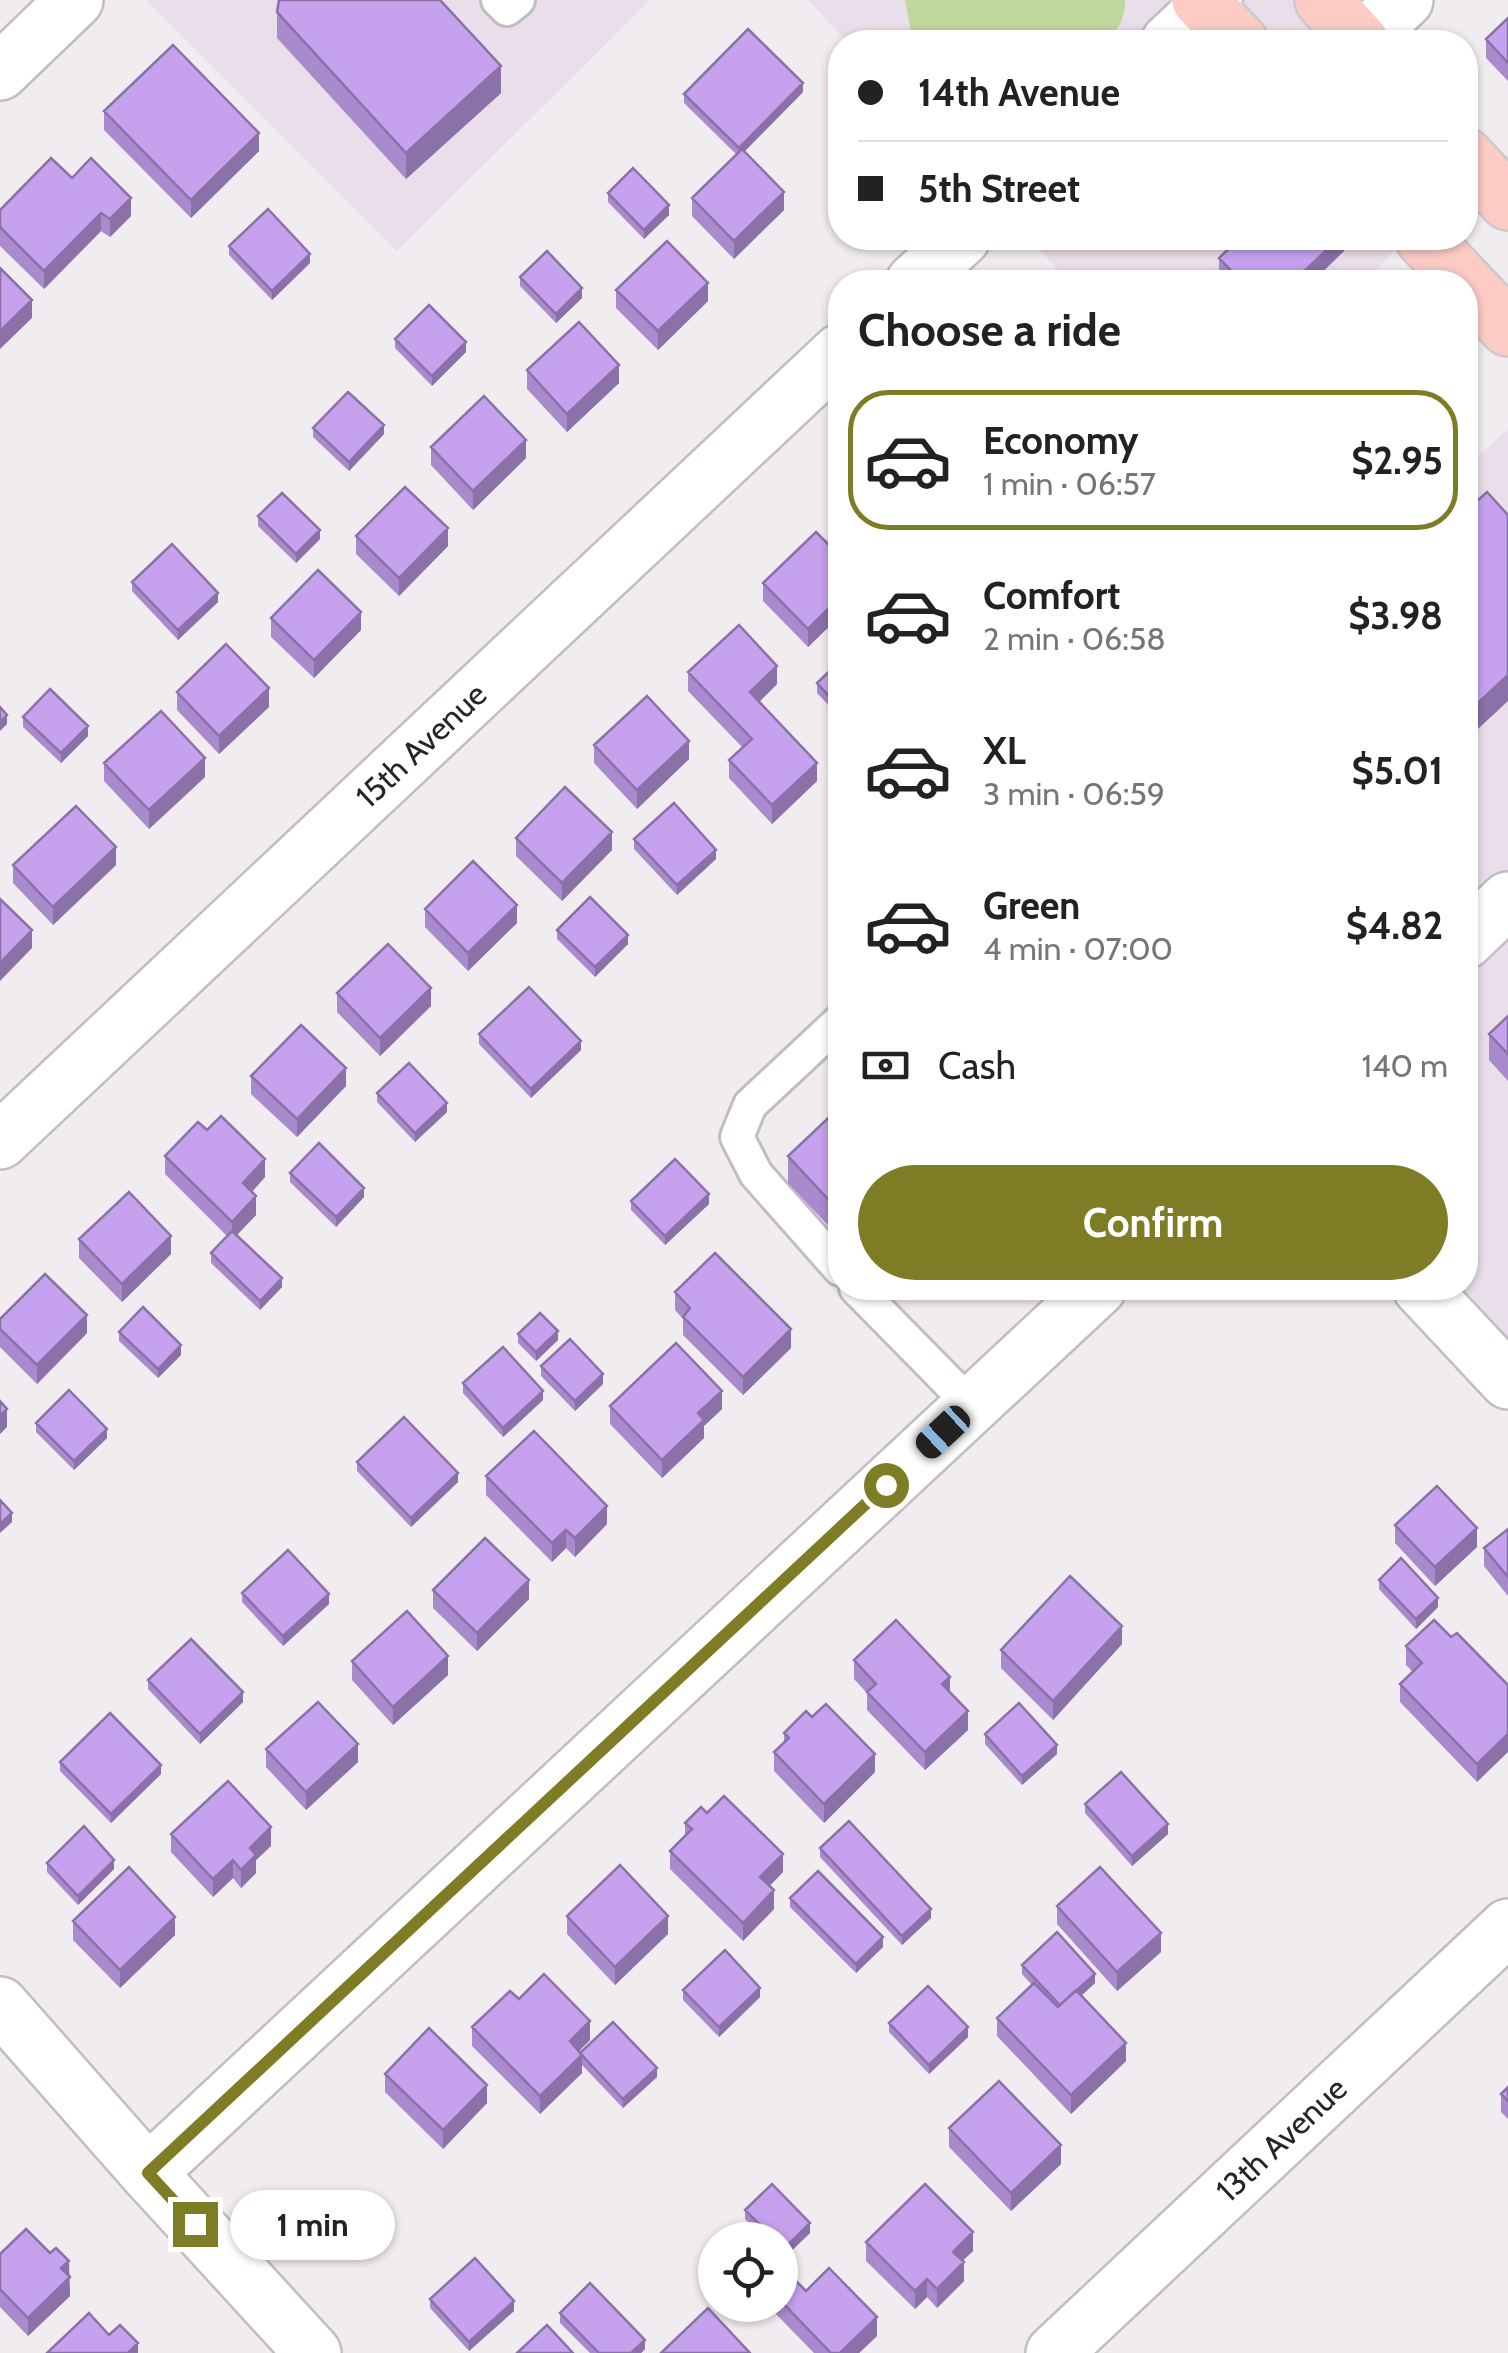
<!DOCTYPE html>
<html lang="en">
<head>
<meta charset="utf-8">
<style>
	:root { --surface:#fff; --page:#f6f6f6; --text:#222; --muted:#767676; --line:#e0e0e0; --accent:#7e7c24 }
	body { margin:0; font-family:Cabin,sans-serif; background:var(--page); color:var(--text); height:100vh; display:flex; flex-direction:column; font-size:38px; white-space:nowrap }
	* { box-sizing:border-box; margin:0 }
	p { font-size:32px; color:var(--muted) }
	.icon { flex:none; width:55px; height:55px; fill:none; stroke:currentColor; stroke-width:2; stroke-linecap:round; stroke-linejoin:round }
	.map { position:relative; flex:1; overflow:hidden }
	.details { position:absolute; left:828px; top:270px; width:650px; height:1030px; display:flex; flex-direction:column; background:var(--surface); border-radius:40px; box-shadow:0 2px 8px #0004 }
	.details>* { flex:none }
	.guide { position:absolute; left:828px; top:30px; width:650px; height:220px; border-radius:40px; box-shadow:0 2px 8px #0004; display:grid; align-content:center; height:220px; padding:0 30px; background:var(--surface) }
	.buttons { position:absolute; left:698px; top:2222px; display:grid; gap:20px }
	.buttons a { display:grid; place-items:center; width:100px; height:100px; border-radius:50%; background:var(--surface); box-shadow:0 2px 8px #0004; font-size:50px }
	.end { position:absolute; width:45px; height:45px; margin:-22px; border:12px solid #7e7c24; background:#fff; box-shadow:0 0 0 5px #fff }
	.from { border-radius:50% }
	.bubble { position:absolute; height:70px; border-radius:35px; background:var(--surface); box-shadow:0 2px 8px #0004; font-size:32px; font-weight:700; line-height:70px; text-align:center }
	.car { position:absolute; width:30px; height:60px; margin:-30px -15px; border-radius:12px; box-shadow:0 0 8px 2px #0007; background:linear-gradient(#222 24%,#8ab4d8 0 40%,#222 0 76%,#8ab4d8 0 86%,#222 0) }
	.guide b { display:flex; align-items:center; gap:35px; height:95px; font-size:38px }
	.guide b+b { border-top:2px solid var(--line) }
	.guide i { width:25px; height:25px; background:var(--text) }
	ul { padding:0; list-style:none }
	li { display:flex; align-items:center; gap:30px; height:140px; margin:0 20px 15px; padding:0 10px; border:5px solid transparent; border-radius:40px }
	li div { flex:1 }
	li b { display:block; font-size:38px }
	li em { font-style:normal; font-weight:700 }
	li.active { border-color:var(--accent) }
	li>.icon { width:90px; height:90px; stroke-width:1.5 }
	h2 { padding:0 30px; font-size:45px; line-height:120px }
	.pay { display:flex; align-items:center; gap:25px; height:110px; padding:0 30px; font-size:38px }
	.pay p { margin-inline-start:auto }
	.action { display:flex; gap:20px; margin-top:auto; padding:20px 30px }
	.action a { flex:1; height:115px; border-radius:60px; background:var(--accent); color:#fff; font-size:40px; font-weight:700; line-height:115px; text-align:center }
	.map>svg:first-child { display:block }
	.built { fill:#e9dee9 }
	.green { fill:#c0d79d }
	.lines { fill:none; stroke-linecap:round; stroke-linejoin:round }
	.lane-casing { stroke:#c2bdc1; stroke-width:38 }
	.street-casing { stroke:#c2bdc1; stroke-width:60 }
	.primary-casing { stroke:#cbcacb; stroke-width:60 }
	.lane { stroke:#fff; stroke-width:32 }
	.street { stroke:#fff; stroke-width:55 }
	.primary { stroke:#fbcbc4; stroke-width:55 }
	.wall { fill:#a98acd }
	.shaded-wall { fill:#8a71a7 }
	.building { fill:#c5a1ee; stroke:#8a71a7; stroke-width:2.5 }
	.route { stroke:#7e7c24; stroke-width:12 }
	.labels { text-anchor:middle; stroke-width:10; stroke-linejoin:round; paint-order:stroke }
	.street-label { font-size:32px; fill:#262426; stroke:#f1ecf0 }
</style>
</head>
<body>
<div class="map">
<svg width="1508" height="2353" viewBox="0 0 1508 2353">
	<rect width="100%" height="100%" fill="#f1ecf0"/>
	<path class="built" d="M146 0H650L397 251Z
		M808 0H1323L1361 42H847Z
		M1028 238H1407L1364 282H1070Z
		M1508 429V1381L1421 1288H1465V468Z"/>
	<path class="green" d="M905 0H1125C1126 18 1118 28 1108 42H913Z"/>
	<g class="lines">
		<defs>
			<path id="lane" d="M498 0 507 9 518 0
				M840 1021 750 1105 737 1137 756 1174 840 1269
				M856 1288 972 1406"/>
			<g id="street">
				<path d="M1169 42 1214 0"/>
				<path d="M1360 42 1405 0"/>
				<path d="M0 72 75 0"/>
				<path d="M914 282 962 238"/>
				<path d="M1465 941 1508 900"/>
				<path id="s1" d="M0 1141 840 352"/>
				<path d="M1421 1288 1508 1381"/>
				<path d="M0 2005 148 2173 313 2353"/>
				<path d="M148 2173 1098 1288"/>
				<path id="s2" d="M1054 2353 1508 1927"/>
			</g>
			<path id="primary" d="M1200 0 1240 42
				M1323 0 1361 42
				M1465 156 1508 202
				M1423 238 1508 328"/>
		</defs>
		<use href="#lane" class="lane-casing"/>
		<use href="#street" class="street-casing"/>
		<use href="#primary" class="primary-casing"/>
		<use href="#lane" class="lane"/>
		<use href="#street" class="street"/>
		<use href="#primary" class="primary"/>
	</g>
	<path class="wall" d="M277 12 501 93 406 179 277 38Z
		M1508 18V81L1486 58V39Z
		M803 92 744 152 784 210 734 259 692 216V198L736 154 684 103V94Z
		M104 111 259 151 191 218 104 130Z
		M72 178 131 216 110 237 101 231 44 289 0 246V210Z
		M608 193 669 215 644 239 608 202Z
		M1344 238V251L1312 282H1224L1219 277V258Z
		M229 246 310 263 272 300 229 255Z
		M520 277 582 298 556 323 520 286Z
		M616 290 708 301 658 350 616 308Z
		M395 339 466 352 432 386 395 348Z
		M527 370 619 383 567 432 527 389Z
		M313 428 384 434 349 471 313 437Z
		M431 447 526 458 473 510 431 465Z
		M258 516 320 539 296 563 258 526Z
		M356 536 448 546 399 596 356 554Z
		M840 556V616L808 647 763 601V583Z
		M132 582 218 602 178 640 132 591Z
		M271 618 361 630 314 678 271 637Z
		M840 661V717L817 693V683Z
		M688 672 777 684 759 702 817 781 772 824 729 778V760L742 747 688 691Z
		M177 692 269 707 219 754 177 710Z
		M23 717 88 736 61 763 23 727Z
		M594 745 689 759 637 809 594 763Z
		M104 763 205 777 149 829 104 781Z
		M516 838 612 850 562 901 516 856Z
		M634 839 716 859 677 895 634 849Z
		M13 865H116L53 925 13 883Z
		M425 909 517 923 468 971 425 927Z
		M557 930 628 944 595 977 557 939Z
		M337 993 431 1006 380 1056 337 1012Z
		M1508 1016V1081L1489 1060V1034Z
		M479 1034 581 1050 531 1098 479 1044Z
		M251 1076 346 1086 297 1137 251 1094Z
		M377 1093 447 1112 415 1142 377 1102Z
		M840 1107V1238L788 1183V1156Z
		M165 1156 265 1177 252 1192 256 1215 237 1235 282 1287 260 1310 211 1263V1253L227 1236 165 1174Z
		M290 1173 364 1197 336 1227 290 1182Z
		M631 1201 709 1204 665 1245 631 1210Z
		M79 1239 171 1254 122 1302 79 1258Z
		M675 1292 791 1348 743 1395 683 1335V1319L675 1310Z
		M0 1319 87 1333 37 1384 0 1347Z
		M119 1332 181 1355 158 1378 119 1341Z
		M518 1334 558 1340 536 1361 518 1343Z
		M541 1366 603 1384 575 1411 541 1376Z
		M463 1383 543 1400 503 1437 463 1393Z
		M610 1406 722 1409 704 1426V1438L662 1478 610 1424Z
		M36 1423 107 1438 74 1470 36 1432Z
		M357 1462 458 1482 411 1527 357 1471Z
		M486 1476 607 1524 575 1557 566 1548 552 1562 486 1495Z
		M1395 1525 1477 1547 1435 1586 1395 1543Z
		M1508 1529V1596L1484 1566V1548Z
		M1379 1580 1438 1607 1416 1629 1379 1589Z
		M433 1590 529 1599 477 1651 433 1608Z
		M242 1593 329 1604 283 1646 242 1602Z
		M1451 1637 1508 1685 1477 1782 1400 1702V1684L1413 1672 1406 1665V1646Z
		M1122 1644 1053 1720 1001 1668V1650Z
		M854 1660 950 1692 968 1730 925 1770 867 1710V1693L854 1679Z
		M352 1661 448 1675 393 1725 352 1680Z
		M148 1680 243 1702 200 1744 148 1689Z
		M784 1733 875 1772 824 1823 774 1771V1752L784 1742Z
		M985 1734 1057 1754 1022 1785 985 1744Z
		M266 1749 358 1762 306 1810 266 1767Z
		M60 1762 161 1774 111 1823 60 1771Z
		M1085 1804 1168 1834 1132 1866 1085 1813Z
		M707 1813 783 1872 770 1886 774 1909 743 1941 670 1869V1851L685 1835V1823Z
		M171 1834 271 1846 256 1860V1873L241 1888 233 1878 213 1897 171 1852Z
		M820 1848 931 1918 902 1945 820 1857Z
		M47 1863 114 1869 78 1905 47 1872Z
		M790 1898 883 1947 856 1973 790 1907Z
		M1057 1906 1161 1952 1117 1991 1057 1924Z
		M567 1916 668 1934 615 1985 567 1934Z
		M73 1921 175 1935 120 1988 73 1940Z
		M1022 1965 1095 1983 1081 1996 1126 2061 1071 2114 997 2036V2018L1032 1985 1022 1974Z
		M683 1990 760 1997 719 2037 683 2000Z
		M889 2023 968 2037 929 2074 889 2032Z
		M472 2027 590 2040 579 2051 581 2053 657 2077 623 2108 582 2065V2073L540 2114 472 2046Z
		M385 2074 487 2103 443 2149 385 2092Z
		M1508 2087V2119L1501 2112V2094Z
		M949 2128 1061 2164 1011 2211 949 2147Z
		M745 2210 810 2233 784 2258 780 2254V2240H766L745 2219Z
		M866 2242 973 2251 962 2261 964 2281 937 2308 927 2297 915 2309 866 2261Z
		M50 2253 69 2276 70 2296 28 2336 0 2307V2254Z
		M780 2285 806 2291 877 2336 859 2353H814L773 2311V2305H780Z
		M430 2299 514 2311 469 2351 430 2308Z
		M560 2313 645 2349 641 2353H590L560 2323Z"/>
	<path class="shaded-wall" d="M501 66V93L406 179V153Z
		M803 83V92L739 157V148Z
		M259 133V151L191 218V200Z
		M784 192V210L734 259V241Z
		M131 198V216L110 237V219Z
		M669 205V215L644 239V230Z
		M101 213V231L44 289V271Z
		M1339 238H1344V251L1312 282H1293Z
		M310 254V263L272 300V291Z
		M708 283V301L658 350V331Z
		M582 288V298L556 323V314Z
		M32 300V318L0 349V331Z
		M466 342V352L432 386V376Z
		M619 365V383L567 432V414Z
		M384 425V434L349 471V462Z
		M526 440V458L473 510V491Z
		M448 528V546L399 596V578Z
		M320 530V539L296 563V554Z
		M218 593V602L178 640V630Z
		M840 597V616L808 647V629Z
		M361 612V630L314 678V660Z
		M777 666V684L750 711V692Z
		M1508 675V701L1465 741V715Z
		M269 688V707L219 754V736Z
		M7 715V724L0 731V722Z
		M88 726V736L61 763V753Z
		M689 741V759L637 809V790Z
		M205 758V777L149 829V810Z
		M817 763V781L772 824V805Z
		M612 832V850L562 901V883Z
		M116 847V865L53 925V907Z
		M716 850V859L677 895V885Z
		M517 905V923L468 971V953Z
		M32 930V948L0 981V963Z
		M628 935V944L595 977V967Z
		M431 988V1006L380 1056V1038Z
		M581 1041V1050L531 1098V1089Z
		M346 1068V1086L297 1137V1119Z
		M447 1103V1112L415 1142V1133Z
		M265 1159V1177L243 1201V1183Z
		M364 1188V1197L336 1227V1217Z
		M709 1194V1204L665 1245V1236Z
		M256 1196V1215L232 1240V1222Z
		M171 1236V1254L122 1302V1284Z
		M282 1278V1287L260 1310V1301Z
		M87 1315V1333L37 1384V1365Z
		M791 1329V1348L743 1395V1377Z
		M558 1331V1340L536 1361V1352Z
		M181 1345V1355L158 1378V1369Z
		M603 1374V1384L575 1411V1401Z
		M543 1391V1400L503 1437V1428Z
		M722 1391V1409L704 1426V1438L662 1478V1460L698 1413Z
		M7 1409V1427L0 1434V1416Z
		M107 1429V1438L74 1470V1461Z
		M458 1473V1482L411 1527V1518Z
		M607 1506V1524L575 1557V1538Z
		M12 1513V1522L0 1533V1524Z
		M1477 1528V1547L1435 1586V1567Z
		M566 1530V1548L552 1562V1543Z
		M529 1580V1599L477 1651V1633Z
		M329 1594V1604L283 1646V1636Z
		M1438 1598V1607L1416 1629V1619Z
		M1122 1626V1644L1053 1720V1701Z
		M448 1656V1675L393 1725V1707Z
		M950 1677V1695L942 1684Z
		M243 1692V1702L200 1744V1734Z
		M968 1711V1730L925 1770V1752Z
		M1508 1734V1752L1477 1782V1764Z
		M358 1744V1762L306 1810V1792Z
		M1057 1745V1754L1022 1785V1776Z
		M875 1754V1772L824 1823V1804Z
		M161 1765V1774L111 1823V1814Z
		M1168 1824V1834L1132 1866V1856Z
		M271 1827V1846L256 1860V1873L241 1888V1870L250 1848Z
		M783 1854V1872L760 1895V1877Z
		M114 1860V1869L78 1905V1896Z
		M233 1860V1878L213 1897V1879Z
		M774 1890V1909L743 1941V1923Z
		M931 1909V1918L902 1945V1936Z
		M668 1916V1934L615 1985V1967Z
		M175 1917V1935L120 1988V1970Z
		M1161 1933V1952L1117 1991V1972Z
		M883 1937V1947L856 1973V1964Z
		M1095 1974V1983L1060 2015V2005Z
		M760 1988V1997L719 2037V2027Z
		M590 2021V2040L570 2060V2041Z
		M968 2027V2037L929 2074V2065Z
		M1126 2043V2061L1071 2114V2095Z
		M582 2055V2073L540 2114V2096Z
		M657 2068V2077L623 2108V2099Z
		M487 2085V2103L443 2149V2130Z
		M1061 2145V2164L1011 2211V2193Z
		M810 2223V2233L784 2258V2249Z
		M973 2232V2251L953 2270V2252Z
		M69 2261 70 2296 28 2336V2318L61 2268Z
		M964 2262V2281L937 2308V2289Z
		M927 2279V2297L915 2309V2291Z
		M514 2301V2311L469 2351V2342Z
		M877 2317V2336L859 2353H840Z
		M645 2340V2349L641 2353H631Z
		M138 2343V2353H128Z"/>
	<path class="building" d="M279 0H440L501 66 406 153 277 12Z
		M1508 18V63L1486 39Z
		M748 29 803 83 739 148 684 94Z
		M173 45 259 133 191 200 104 111Z
		M742 149 784 192 734 241 692 198Z
		M51 158 72 178 91 158 131 198 110 219 101 213 44 271 0 227V210Z
		M633 168 669 205 644 230 608 193Z
		M268 209 310 254 272 291 229 246Z
		M1240 238H1339L1293 282H1242L1219 258Z
		M667 241 708 283 658 331 616 290Z
		M547 251 582 288 556 314 520 277Z
		M0 268 32 300 0 331Z
		M429 305 466 342 432 376 395 339Z
		M579 322 619 365 567 414 527 370Z
		M348 392 384 425 349 462 313 428Z
		M484 396 526 440 473 491 431 447Z
		M405 487 448 528 399 578 356 536Z
		M1487 492 1508 515V675L1465 715V512Z
		M282 493 320 530 296 554 258 516Z
		M816 532 840 556V597L808 629 763 583Z
		M172 544 218 593 178 630 132 582Z
		M318 570 361 612 314 660 271 618Z
		M739 625 777 666 750 692 817 763 772 805 729 760 752 739 688 672Z
		M226 644 269 688 219 736 177 692Z
		M840 661V708L817 683Z
		M50 689 88 726 61 753 23 717Z
		M647 696 689 741 637 790 594 745Z
		M0 707 7 715 0 722Z
		M161 711 205 758 149 810 104 763Z
		M565 787 612 832 562 883 516 838Z
		M674 803 716 850 677 885 634 839Z
		M76 806 116 847 53 907 13 865Z
		M473 861 517 905 468 953 425 909Z
		M590 897 628 935 595 967 557 930Z
		M0 899 32 930 0 963Z
		M388 944 431 988 380 1038 337 993Z
		M529 987 581 1041 531 1089 479 1034Z
		M1508 1016V1054L1489 1034Z
		M301 1025 346 1068 297 1119 251 1076Z
		M409 1063 447 1103 415 1133 377 1093Z
		M840 1107V1212L788 1156Z
		M221 1116 265 1159 243 1183 256 1196 232 1222 165 1156 198 1122 207 1130Z
		M319 1143 364 1188 336 1217 290 1173Z
		M675 1159 709 1194 665 1236 631 1201Z
		M129 1192 171 1236 122 1284 79 1239Z
		M232 1231 282 1278 260 1301 211 1253Z
		M715 1253 791 1329 743 1377 683 1317 690 1308 675 1292Z
		M45 1274 87 1315 37 1365 0 1329V1319Z
		M143 1307 181 1345 158 1369 119 1332Z
		M540 1313 558 1331 536 1352 518 1334Z
		M570 1339 603 1374 575 1401 541 1366Z
		M676 1343 722 1391 698 1413 704 1420 662 1460 610 1406Z
		M503 1347 543 1391 503 1428 463 1383Z
		M69 1390 107 1429 74 1461 36 1423Z
		M0 1401 7 1409 0 1416Z
		M404 1417 458 1473 411 1518 357 1462Z
		M534 1431 607 1506 575 1538 566 1530 552 1543 486 1476Z
		M1437 1486 1477 1528 1435 1567 1395 1525Z
		M0 1500 12 1513 0 1524Z
		M1508 1529V1577L1484 1548Z
		M485 1538 529 1580 477 1633 433 1590Z
		M288 1550 329 1594 283 1636 242 1593Z
		M1401 1558 1438 1598 1416 1619 1379 1580Z
		M1070 1576 1122 1626 1053 1701 1001 1650Z
		M407 1611 448 1656 393 1707 352 1661Z
		M896 1620 950 1677 942 1684 968 1711 925 1752 867 1692 876 1684 854 1660Z
		M1434 1620 1451 1637 1457 1633 1508 1685V1734L1477 1764 1400 1684 1422 1663 1406 1646Z
		M191 1639 243 1692 200 1734 148 1680Z
		M318 1702 358 1744 306 1792 266 1749Z
		M1019 1703 1057 1745 1022 1776 985 1734Z
		M826 1704 875 1754 824 1804 774 1752 789 1738 784 1733 806 1711 812 1717Z
		M110 1713 161 1765 111 1814 60 1762Z
		M1121 1772 1168 1824 1132 1856 1085 1804Z
		M228 1781 271 1827 250 1848 256 1855 241 1870 233 1860 213 1879 171 1834Z
		M724 1796 783 1854 760 1877 774 1890 743 1923 670 1851 692 1829 685 1823 701 1807 707 1813Z
		M849 1821 931 1909 902 1936 820 1848Z
		M84 1826 114 1860 78 1896 47 1863Z
		M620 1865 668 1916 615 1967 567 1916Z
		M129 1867 175 1917 120 1970 73 1921Z
		M1100 1867 1161 1933 1117 1972 1057 1906Z
		M818 1871 883 1937 856 1964 790 1898Z
		M1057 1932 1095 1974 1060 2005 1022 1965Z
		M725 1950 760 1988 719 2027 683 1990Z
		M544 1974 590 2021 570 2041 582 2055 540 2096 472 2027 510 1991 519 1999Z
		M1034 1983 1058 2007 1076 1990 1126 2043 1071 2095 997 2018Z
		M928 1986 968 2027 929 2065 889 2023Z
		M613 2022 657 2068 623 2099 580 2053Z
		M429 2028 487 2085 443 2130 385 2074Z
		M999 2081 1061 2145 1011 2193 949 2128Z
		M1508 2087V2101L1501 2094Z
		M772 2184 810 2223 784 2249 780 2245V2240H775L745 2210Z
		M925 2184 973 2232 953 2252 964 2262 937 2289 927 2279 915 2291 866 2242Z
		M26 2229 50 2253 56 2248 69 2261 61 2268 70 2277 28 2318 0 2289V2254Z
		M475 2258 514 2301 469 2342 430 2299Z
		M829 2268 877 2317 840 2353H831L780 2300V2285L790 2275 806 2291Z
		M590 2283 645 2340 631 2353H599L560 2313Z
		M708 2308 750 2353H661Z
		M89 2313 109 2335 120 2325 138 2343 128 2353H47Z
		M547 2325 573 2353H517Z"/>
	<g class="lines">
		<path class="route" d="M195 2224 148 2173 886 1485"/>
	</g>
	<g class="labels">
		<g class="street-label">
			<text dy="11" stroke="none"><textPath href="#s1" startOffset="578">15th Avenue</textPath></text>
			<text dy="11" stroke="none"><textPath href="#s2" startOffset="312">13th Avenue</textPath></text>
		</g>
	</g>
</svg>
<div class="buttons">
<a><svg class="icon" aria-label="locate" viewBox="0 0 24 24"><circle cx="12" cy="12" r="6"/><path d="M12 2v4M12 18v4M2 12h4M18 12h4"/></svg></a>
</div>
<i class="end from" style="left:886px;top:1485px"></i>
<i class="end" style="left:195px;top:2224px"></i>
<div class="bubble" style="left:230px;top:2190px;width:165px">1 min</div>
<i class="car" style="left:943px;top:1432px;rotate:227deg"></i>
<div class="guide">
<b><i class="from"></i>14th Avenue</b>
<b><i></i>5th Street</b>
</div>
<section class="details">
<h2>Choose a ride</h2>
<ul>
<li class="active"><svg class="icon" aria-label="car" viewBox="0 0 24 24"><path d="M5 17H2v-5l4-1 3-4h7l3 4 3 1v5h-3M9 17h6M6 11h13"/><circle cx="7" cy="17" r="2"/><circle cx="17" cy="17" r="2"/></svg><div><b>Economy</b><p>1 min · 06:57</p></div><em>$2.95</em></li>
<li><svg class="icon" aria-label="car" viewBox="0 0 24 24"><path d="M5 17H2v-5l4-1 3-4h7l3 4 3 1v5h-3M9 17h6M6 11h13"/><circle cx="7" cy="17" r="2"/><circle cx="17" cy="17" r="2"/></svg><div><b>Comfort</b><p>2 min · 06:58</p></div><em>$3.98</em></li>
<li><svg class="icon" aria-label="car" viewBox="0 0 24 24"><path d="M5 17H2v-5l4-1 3-4h7l3 4 3 1v5h-3M9 17h6M6 11h13"/><circle cx="7" cy="17" r="2"/><circle cx="17" cy="17" r="2"/></svg><div><b>XL</b><p>3 min · 06:59</p></div><em>$5.01</em></li>
<li><svg class="icon" aria-label="car" viewBox="0 0 24 24"><path d="M5 17H2v-5l4-1 3-4h7l3 4 3 1v5h-3M9 17h6M6 11h13"/><circle cx="7" cy="17" r="2"/><circle cx="17" cy="17" r="2"/></svg><div><b>Green</b><p>4 min · 07:00</p></div><em>$4.82</em></li>
</ul>
<div class="pay"><svg class="icon" aria-label="cash" viewBox="0 0 24 24"><path d="M3 7h18v10H3z"/><circle cx="12" cy="12" r="2"/></svg>Cash<p>140 m</p></div>
<div class="action"><a>Confirm</a></div>
</section>
</div>
</body>
</html>
